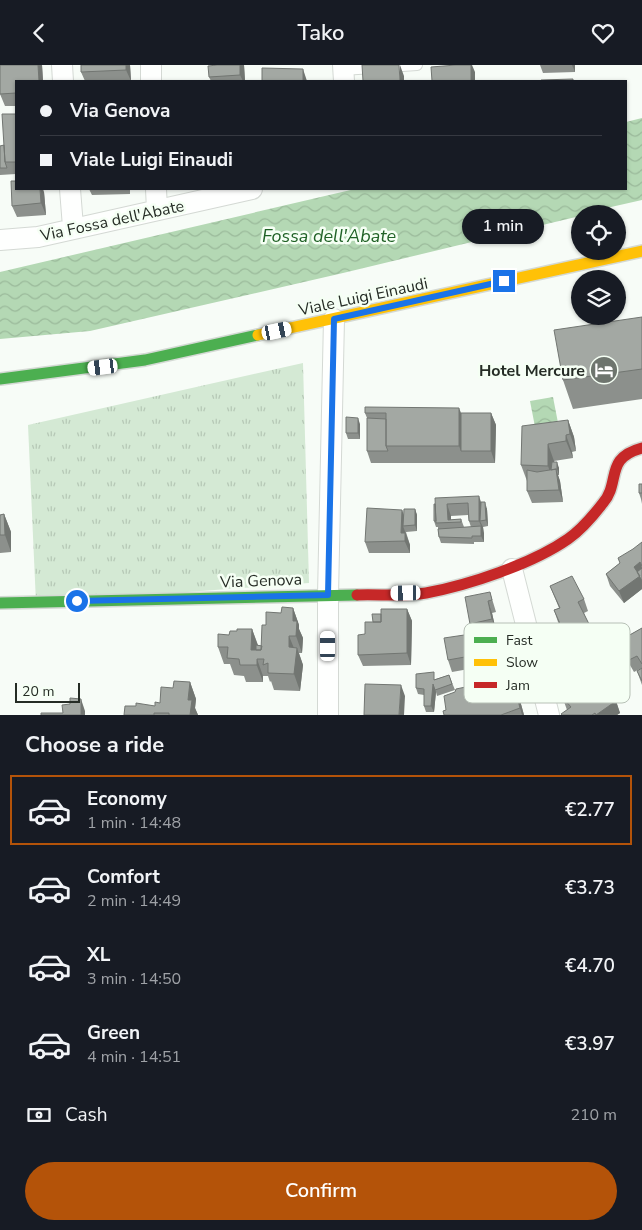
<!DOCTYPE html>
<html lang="en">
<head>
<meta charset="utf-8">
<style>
	:root { --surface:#171b24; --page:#242831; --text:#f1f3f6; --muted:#9ea1a6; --line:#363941; --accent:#b45309 }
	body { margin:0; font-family:"Nunito Sans",sans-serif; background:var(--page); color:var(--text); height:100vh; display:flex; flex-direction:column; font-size:19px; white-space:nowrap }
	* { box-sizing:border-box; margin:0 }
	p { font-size:16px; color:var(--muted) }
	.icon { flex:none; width:28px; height:28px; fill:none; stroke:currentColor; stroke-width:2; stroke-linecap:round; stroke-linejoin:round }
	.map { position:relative; height:650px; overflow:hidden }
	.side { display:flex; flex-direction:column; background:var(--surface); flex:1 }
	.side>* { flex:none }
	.banner { position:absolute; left:15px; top:15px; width:612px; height:110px; border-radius:0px; box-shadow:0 1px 4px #0004; display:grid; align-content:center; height:110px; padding:0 25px; background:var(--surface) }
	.buttons { position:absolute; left:571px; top:140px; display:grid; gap:10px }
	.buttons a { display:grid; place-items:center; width:55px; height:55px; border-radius:50%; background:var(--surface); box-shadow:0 1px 4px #0004; font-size:25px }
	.scale { position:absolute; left:15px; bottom:12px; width:65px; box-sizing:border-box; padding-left:5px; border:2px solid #252c25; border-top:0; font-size:14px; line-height:18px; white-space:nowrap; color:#252c25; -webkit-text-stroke:4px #f5fff4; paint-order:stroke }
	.end { position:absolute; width:22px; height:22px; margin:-11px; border:6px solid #1a73e8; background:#fff; box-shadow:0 0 0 2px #fff }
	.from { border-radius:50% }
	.bubble { position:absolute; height:35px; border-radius:18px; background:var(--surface); box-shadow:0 1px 4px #0004; font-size:16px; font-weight:600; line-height:35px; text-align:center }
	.car { position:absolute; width:15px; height:30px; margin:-15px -8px; border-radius:6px; box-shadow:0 0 4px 1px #0007; background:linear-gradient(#fff 24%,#345 0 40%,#fff 0 76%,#345 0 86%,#fff 0) }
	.banner b { display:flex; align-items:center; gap:18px; height:48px; font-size:19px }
	.banner b+b { border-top:1px solid var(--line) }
	.banner i { width:12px; height:12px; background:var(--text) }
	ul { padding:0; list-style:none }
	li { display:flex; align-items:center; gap:15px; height:70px; margin:0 10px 8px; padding:0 15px; border:2px solid transparent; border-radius:0px }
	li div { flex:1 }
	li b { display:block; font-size:19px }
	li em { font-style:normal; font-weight:600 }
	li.selected { border-color:var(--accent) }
	li>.icon { width:45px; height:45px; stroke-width:1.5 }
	h2 { padding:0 25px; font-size:22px; line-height:60px }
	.pay { display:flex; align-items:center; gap:12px; height:55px; padding:0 25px; font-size:19px }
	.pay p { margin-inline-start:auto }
	.action { display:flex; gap:10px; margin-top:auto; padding:10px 25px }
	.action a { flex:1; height:58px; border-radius:30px; background:var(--accent); color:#fff; font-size:20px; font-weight:600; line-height:58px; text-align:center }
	header { display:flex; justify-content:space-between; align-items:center; height:65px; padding:0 25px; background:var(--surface); font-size:22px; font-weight:600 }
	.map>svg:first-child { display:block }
	.grass { fill:url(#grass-tufts) }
	.water { fill:url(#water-waves) }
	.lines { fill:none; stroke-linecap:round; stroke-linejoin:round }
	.lane-casing { stroke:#d4d9d4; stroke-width:12 }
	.street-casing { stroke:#d4d9d4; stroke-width:22 }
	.fast-casing { stroke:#d4d9d4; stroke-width:14 }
	.slow-casing { stroke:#d4d9d4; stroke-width:14 }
	.jam-casing { stroke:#d4d9d4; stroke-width:14 }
	.lane { stroke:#fefffe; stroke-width:10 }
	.street { stroke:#fefffe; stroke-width:20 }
	.fast { stroke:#4caf50; stroke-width:11 }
	.slow { stroke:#ffc107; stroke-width:11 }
	.jam { stroke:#c62828; stroke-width:11 }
	.wall { fill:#8c908c; fill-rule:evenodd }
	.shaded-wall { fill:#727672 }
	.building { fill:#a3a8a3; stroke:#727672 }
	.route { stroke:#1a73e8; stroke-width:6 }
	.labels { text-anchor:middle; stroke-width:5; stroke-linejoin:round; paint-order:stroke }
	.street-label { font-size:16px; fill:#252c25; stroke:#f5fff4 }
	.poi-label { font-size:16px; font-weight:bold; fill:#252c25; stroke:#f5fff4; text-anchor:end }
	.water-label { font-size:18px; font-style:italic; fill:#206226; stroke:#f5fff4 }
	.key { fill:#f5fff4; stroke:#b7c0b6; stroke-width:1 }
	.key-label { font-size:14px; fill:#252c25 }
</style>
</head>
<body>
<header><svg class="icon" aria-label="back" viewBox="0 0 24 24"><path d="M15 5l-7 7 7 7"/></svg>Tako<svg class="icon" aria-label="heart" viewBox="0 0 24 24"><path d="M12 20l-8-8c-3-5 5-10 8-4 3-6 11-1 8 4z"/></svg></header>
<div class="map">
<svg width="642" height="650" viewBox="0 0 642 650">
	<defs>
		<pattern id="grass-tufts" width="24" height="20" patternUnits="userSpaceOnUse" patternTransform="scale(1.25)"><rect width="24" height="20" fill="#d4e9d4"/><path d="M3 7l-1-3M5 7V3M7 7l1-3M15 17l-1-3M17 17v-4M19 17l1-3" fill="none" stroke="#b6c8b6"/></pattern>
		<pattern id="water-waves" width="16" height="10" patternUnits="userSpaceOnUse" patternTransform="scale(1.25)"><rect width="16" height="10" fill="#b4d8b4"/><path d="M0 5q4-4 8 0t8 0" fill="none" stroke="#9bba9b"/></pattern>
	</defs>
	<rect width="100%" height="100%" fill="#f7fcf7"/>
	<path class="grass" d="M303 298 309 518 36 538 28 360Z"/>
	<path class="water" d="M642 53V135L580 149V151L343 208 90 266 0 274V207L355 124H626V57Z
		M553 332 559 363 536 367 530 336Z"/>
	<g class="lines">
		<defs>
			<path id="lane" d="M343 5 417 0"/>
			<path id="street" d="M62 0 63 16
				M151 0V16
				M343 0 344 16
				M70 124 73 162
				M156 124 157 145
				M0 175 38 172 252 124
				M512 504 549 650
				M328 650V530L334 254"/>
			<path id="fast" d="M0 314 145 295 258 270
				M0 538 357 530"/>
			<path id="slow" d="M258 270 642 186"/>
			<path id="jam" d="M357 530C379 529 404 532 426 528 469 520 532 499 568 474 581 465 593 451 603 438 621 417 604 393 642 383"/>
		</defs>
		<use href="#lane" class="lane-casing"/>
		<use href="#street" class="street-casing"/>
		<use href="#fast" class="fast-casing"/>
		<use href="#slow" class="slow-casing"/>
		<use href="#jam" class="jam-casing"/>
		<use href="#lane" class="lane"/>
		<use href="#street" class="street"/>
		<use href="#fast" class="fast"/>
		<use href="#slow" class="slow"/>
		<use href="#jam" class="jam"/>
	</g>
	<path class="wall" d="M0 0H42L43 16H16V41H5L0 29Z
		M130 0 131 16H85L81 7Z
		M214 0H244L245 16H211L209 12Z
		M540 0H575V7L543 8Z
		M16 49V109L0 110V81L4 80Z
		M89 124H130V129L92 130Z
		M44 127 46 150 17 152 12 141Z
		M642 252V334L573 344 563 315Z
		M365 348H491L496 360 495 398H371L367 386V353Z
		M568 355 574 372 576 386 572 387 573 393 554 396 559 403V410H558L560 416 563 437 532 438 527 426V416L521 400Z
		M360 359V374H348L346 368Z
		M642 419V439L641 434 639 428Z
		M481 437 487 444 488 461 483 462 484 477H474V479L441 478 439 472 438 464V462H436L434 456V439ZM468 450 469 456 471 462H464L461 454 451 455V451Z
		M415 444 417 450V466L406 467 410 480V488H369L365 477 402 445 404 451Z
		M4 449 11 467V487L0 488V450Z
		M642 477V524L624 538 610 521 606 509 620 498Z
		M550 521 584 534 588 546 584 548 593 571 569 582 558 557 554 545 559 543Z
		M490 527 496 547 492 548 496 566 475 571 470 559Z
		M293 543 299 560V564L303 573 302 588H299L303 600 300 626 274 625 271 616 270 617 268 611H263V617H246L244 611 234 610 230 599H224L218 582 229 570 237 566 252 564 258 580 262 581 266 560 281 548Z
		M407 544 412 556 411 600 363 601 358 590 365 569 373 557 381 549Z
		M642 563V620L637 606 642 603 634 607 623 588 619 576Z
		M476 581 480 602 452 607 448 595Z
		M449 610 455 625 437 631 436 627 434 647H426L424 641V630L418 629 416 623 436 614Z
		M574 616 616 636 620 648 617 650H562L567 645 562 631 576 622Z
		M190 617 196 634 195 643 198 650H124L155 641 160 638 173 623Z
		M516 621 524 650H444L446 645Z"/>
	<path class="shaded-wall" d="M38 0H42L43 16H39Z
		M126 0H130L131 16 126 5Z
		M240 0H244L245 16H243L240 10Z
		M400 0 404 11V16H400Z
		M471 0H472L475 7V16H471Z
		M572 0H575V7Z
		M303 4 307 16H303Z
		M40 124H43L44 127 46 150 41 138Z
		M459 343 466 360 461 386 459 381Z
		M491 348 496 360 495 398 491 386Z
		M358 353 360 359V374L358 368Z
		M568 355 574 372 576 386 570 369Z
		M566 370 572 387 573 393 566 376Z
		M548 379 554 396V419L548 401Z
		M557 397 559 403V410L557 404Z
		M556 404 560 416 563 437 559 425Z
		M479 431 483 443 480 456 483 462 484 468 479 456Z
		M485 437 487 444 488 461 486 455Z
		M447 439 451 451V457L448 455Z
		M415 444 417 450V466L415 460Z
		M402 445 406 457 403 461 410 480V488L401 468Z
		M4 449 11 467V487L5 470Z
		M481 461 484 468V477L481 471Z
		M640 497 642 503V524L624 538 619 526 634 502Z
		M488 536 492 548 496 566 492 554Z
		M293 543 299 560V564L303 573 302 588 296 571 293 556Z
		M407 544 412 556 411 600 407 588Z
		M252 564 258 581 257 594 263 611V617L251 585Z
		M471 569 476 581 480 602 476 590Z
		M289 571 296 588 297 583 303 600 300 626 294 609 289 582Z
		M510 604 516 621 524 650H522L520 643Z
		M190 617 196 634 195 643 198 650H190L188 635Z
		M433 619 436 627 434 647 431 641Z
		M401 620 405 631 404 650H399Z
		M81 634 85 646V650H81Z
		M616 636 620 648 617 650H596Z"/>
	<path class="building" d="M0 0H38L39 16H16V28L0 29Z
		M81 0H126V5L81 7Z
		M217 0H240V10L209 12 208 1Z
		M362 0H399L400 16H363Z
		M456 0H471V16H432L431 2Z
		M262 3 303 4V16H262Z
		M573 14V16H541V15Z
		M2 49H16V97H5Z
		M4 80 5 97 7 103H0V81Z
		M11 116H16V124H40L41 138 12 141Z
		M642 252V304L563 315 554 265Z
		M365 342 459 343V381H386V348H365Z
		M461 348H491V386H461Z
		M346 352 358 353V368H346Z
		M367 353 386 354V381L388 386H367Z
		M568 355 570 369 566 370V376L548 379V401L521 400 522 361Z
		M552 397H557V404L551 405Z
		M556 404 559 425 527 426V405L537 407Z
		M639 419H642V428H639Z
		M479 431V456H469L468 438 447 439 448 455 461 454V457L436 458 435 433Z
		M481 437H485L486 455 480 456Z
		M434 439H435L436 456H434Z
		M367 443 402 445 401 468H405V476L365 477Z
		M404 444H415V460L403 461Z
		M4 449 5 470H0V450Z
		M481 461V471H472V473L439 472 438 464Z
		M642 477V501L640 497 634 502 640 511 619 526 606 509 620 498 618 493 633 484Z
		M642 503V516L637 507Z
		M572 511 584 534 578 537 589 559 565 570 554 545 560 543 550 521Z
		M490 527 492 535 488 536 492 554 470 559 465 532Z
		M282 542 293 543V556H297L296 571H289V582L297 583 294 609 268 608V598L263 600 264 594H257V600H240L239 594 227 593 228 582H218V569L229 570 230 566H237V564H252L251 585H261L262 560H266V547L281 548Z
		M381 544H407V588L358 590V570L365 569V557H381Z
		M372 549H381V557H373Z
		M642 563V599L637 591 629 595 619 576Z
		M471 569 476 590 448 595 444 573Z
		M256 580 262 581 261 585H256Z
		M594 603 616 636 596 650 595 648 592 650H562L561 649 571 642 563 633 578 622 574 616Z
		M642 603V616L637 606Z
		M510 604 520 643 501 650H444L443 646 446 645 444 631 455 627 456 624 480 619 478 610Z
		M434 607V615L449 610 452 619 435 625 433 619 431 641H424V624L416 623V609Z
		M174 616 190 617 188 635H192L190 650H169V648H154V650H124L125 641H136V638L155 641V637L160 638 161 622 173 623Z
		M365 619 401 620 399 650H364Z
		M576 622 577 623 563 633 565 638 562 631Z
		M70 633 81 634V650H41V648H63L62 640 70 639Z"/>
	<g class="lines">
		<path class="route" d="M77 536 328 530 334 254 504 216"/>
	</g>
	<defs>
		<symbol id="hotel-disc" viewBox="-11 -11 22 22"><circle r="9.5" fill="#6e756e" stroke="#f5fff4"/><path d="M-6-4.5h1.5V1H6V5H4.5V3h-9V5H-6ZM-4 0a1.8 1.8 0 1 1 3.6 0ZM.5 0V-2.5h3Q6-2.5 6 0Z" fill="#fff"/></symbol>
	</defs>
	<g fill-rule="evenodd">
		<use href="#hotel-disc" x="588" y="289" width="32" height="32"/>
	</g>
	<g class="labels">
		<g class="street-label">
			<text transform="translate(112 155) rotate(-12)" y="6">Via Fossa dell'Abate</text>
			<text transform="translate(363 231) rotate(-12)" y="6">Viale Luigi Einaudi</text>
			<text transform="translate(261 515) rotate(-2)" y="6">Via Genova</text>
		</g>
		<g class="poi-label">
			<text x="585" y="311">Hotel Mercure</text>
		</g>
		<g class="water-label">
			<text x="329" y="177">Fossa dell'Abate</text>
		</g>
	</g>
	<rect x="464" y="558" width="166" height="80" rx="8" class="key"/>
	<rect x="474" y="572" width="23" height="6" fill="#4caf50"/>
	<rect x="474" y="594" width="23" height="7" fill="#ffc107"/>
	<rect x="474" y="617" width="23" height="6" fill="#c62828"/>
	<g class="key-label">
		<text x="506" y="580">Fast</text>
		<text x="506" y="602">Slow</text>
		<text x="506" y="625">Jam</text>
	</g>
</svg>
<div class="buttons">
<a><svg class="icon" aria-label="locate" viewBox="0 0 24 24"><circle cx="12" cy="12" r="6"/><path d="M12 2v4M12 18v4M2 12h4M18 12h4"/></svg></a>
<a><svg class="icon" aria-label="layers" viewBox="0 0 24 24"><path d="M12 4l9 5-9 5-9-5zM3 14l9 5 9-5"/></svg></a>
</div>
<div class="scale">20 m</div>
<i class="end from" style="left:77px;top:536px"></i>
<i class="end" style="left:504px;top:216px"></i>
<div class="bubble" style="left:462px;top:144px;width:82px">1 min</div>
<i class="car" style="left:277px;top:266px;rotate:78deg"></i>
<i class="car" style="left:103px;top:302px;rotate:263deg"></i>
<i class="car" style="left:406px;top:528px;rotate:269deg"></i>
<i class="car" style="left:328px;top:581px;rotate:0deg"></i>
<div class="banner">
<b><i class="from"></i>Via Genova</b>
<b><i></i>Viale Luigi Einaudi</b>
</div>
</div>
<section class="side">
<h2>Choose a ride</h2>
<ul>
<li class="selected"><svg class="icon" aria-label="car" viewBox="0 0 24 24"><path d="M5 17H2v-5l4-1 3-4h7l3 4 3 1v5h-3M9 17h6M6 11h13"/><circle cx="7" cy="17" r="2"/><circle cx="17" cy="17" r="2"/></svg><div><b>Economy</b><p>1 min · 14:48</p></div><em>€2.77</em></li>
<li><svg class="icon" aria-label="car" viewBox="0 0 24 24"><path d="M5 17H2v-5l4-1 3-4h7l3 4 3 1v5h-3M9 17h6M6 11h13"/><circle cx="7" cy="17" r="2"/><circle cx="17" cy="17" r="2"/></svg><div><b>Comfort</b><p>2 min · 14:49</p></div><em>€3.73</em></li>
<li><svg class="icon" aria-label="car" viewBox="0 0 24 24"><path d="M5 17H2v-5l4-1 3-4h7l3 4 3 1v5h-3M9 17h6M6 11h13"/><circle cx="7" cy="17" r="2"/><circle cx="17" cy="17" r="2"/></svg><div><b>XL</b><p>3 min · 14:50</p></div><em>€4.70</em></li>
<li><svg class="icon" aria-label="car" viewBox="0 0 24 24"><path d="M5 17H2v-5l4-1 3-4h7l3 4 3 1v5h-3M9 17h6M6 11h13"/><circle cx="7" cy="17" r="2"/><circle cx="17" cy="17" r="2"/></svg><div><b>Green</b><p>4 min · 14:51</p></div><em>€3.97</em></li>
</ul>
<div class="pay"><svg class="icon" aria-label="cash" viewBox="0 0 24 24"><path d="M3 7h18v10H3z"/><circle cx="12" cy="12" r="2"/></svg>Cash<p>210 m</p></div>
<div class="action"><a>Confirm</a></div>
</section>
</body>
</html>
